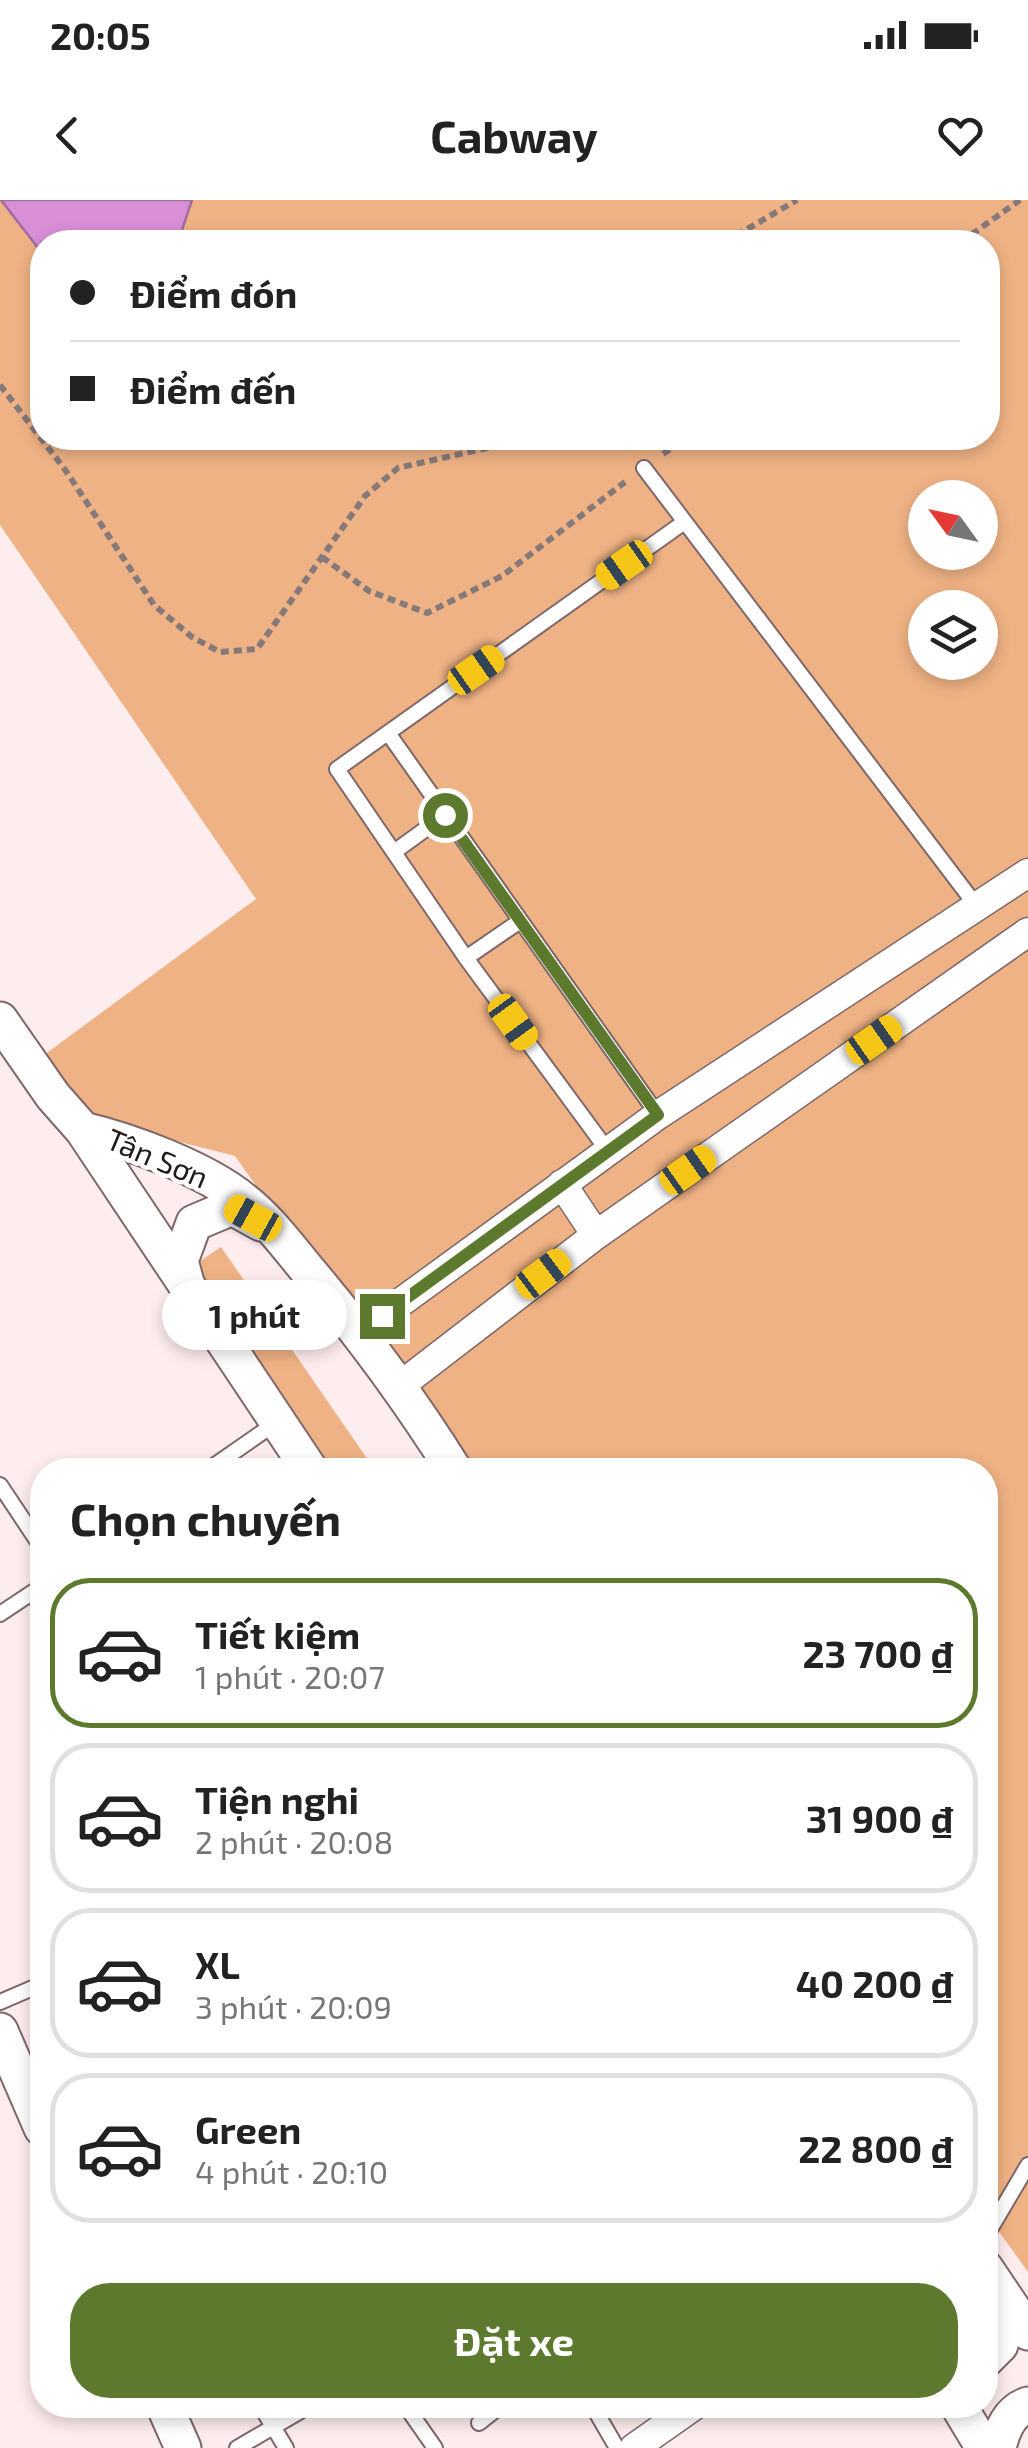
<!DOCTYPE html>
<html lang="vi">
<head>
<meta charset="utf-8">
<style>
	:root { --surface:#fff; --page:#f6f6f6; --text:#222; --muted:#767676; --line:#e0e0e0; --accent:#5d792d }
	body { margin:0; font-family:"Exo 2",sans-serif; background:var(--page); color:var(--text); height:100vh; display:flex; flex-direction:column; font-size:38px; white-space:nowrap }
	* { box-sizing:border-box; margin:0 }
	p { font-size:32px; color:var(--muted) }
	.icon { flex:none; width:55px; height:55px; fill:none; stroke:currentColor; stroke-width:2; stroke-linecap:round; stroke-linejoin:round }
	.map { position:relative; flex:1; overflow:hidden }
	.panel { position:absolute; left:30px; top:1258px; width:968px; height:960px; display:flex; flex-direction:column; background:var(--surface); border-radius:40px; box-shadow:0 5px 15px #0003 }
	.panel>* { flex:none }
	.guide { position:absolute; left:30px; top:30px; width:970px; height:220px; border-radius:40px; box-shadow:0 5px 15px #0003; display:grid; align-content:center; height:220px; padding:0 40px; background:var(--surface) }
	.needle { width:65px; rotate:303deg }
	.tools { position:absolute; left:908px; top:280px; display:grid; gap:20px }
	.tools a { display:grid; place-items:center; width:90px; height:90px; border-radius:50%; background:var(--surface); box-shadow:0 5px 15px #0003; font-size:50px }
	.end { position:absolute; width:45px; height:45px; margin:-22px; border:12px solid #5d792d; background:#fff; box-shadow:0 0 0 5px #fff }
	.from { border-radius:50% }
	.bubble { position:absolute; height:70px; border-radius:35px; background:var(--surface); box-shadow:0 5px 15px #0003; font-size:32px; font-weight:700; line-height:70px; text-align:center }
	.car { position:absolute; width:30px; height:60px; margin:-30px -15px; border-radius:12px; box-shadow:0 0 8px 2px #0007; background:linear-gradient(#f5c518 24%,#345 0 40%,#f5c518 0 76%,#345 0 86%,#f5c518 0) }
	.guide b { display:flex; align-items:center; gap:35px; height:95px; font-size:38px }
	.guide b+b { border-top:2px solid var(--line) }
	.guide i { width:25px; height:25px; background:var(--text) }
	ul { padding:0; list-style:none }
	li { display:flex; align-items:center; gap:30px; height:150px; margin:0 20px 15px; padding:0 20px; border:5px solid var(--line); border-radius:40px }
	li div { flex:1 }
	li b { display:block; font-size:38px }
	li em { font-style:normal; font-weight:700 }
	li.active { border-color:var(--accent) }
	li>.icon { width:90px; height:90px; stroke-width:1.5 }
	h2 { padding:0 40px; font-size:45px; line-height:120px }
	.button { display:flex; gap:20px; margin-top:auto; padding:20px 40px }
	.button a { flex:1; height:115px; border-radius:40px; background:var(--accent); color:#fff; font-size:40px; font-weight:700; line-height:115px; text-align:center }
	.status { display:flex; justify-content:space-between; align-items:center; height:70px; padding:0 50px; background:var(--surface); direction:ltr }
	.status svg { height:28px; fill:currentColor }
	header { display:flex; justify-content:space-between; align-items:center; height:130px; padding:0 40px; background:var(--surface); font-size:45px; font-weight:700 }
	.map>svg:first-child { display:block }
	.green { fill:#efb284; fill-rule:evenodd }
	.water { fill:#d88fd8; stroke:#a16b9f; stroke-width:2.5 }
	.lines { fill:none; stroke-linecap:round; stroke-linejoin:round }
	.service-casing { stroke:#7e6769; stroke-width:18 }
	.minor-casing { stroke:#7e6769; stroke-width:31 }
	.tertiary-casing { stroke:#7e6769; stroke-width:39 }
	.path { stroke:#86797a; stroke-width:6; stroke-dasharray:8 5; stroke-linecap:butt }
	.service { stroke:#fff; stroke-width:14 }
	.minor { stroke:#fff; stroke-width:28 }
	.tertiary { stroke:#fff; stroke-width:35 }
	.route { stroke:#5d792d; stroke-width:12 }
	.labels { text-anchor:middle; stroke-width:9; stroke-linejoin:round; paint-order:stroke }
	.street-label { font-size:30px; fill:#211819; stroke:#fff }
</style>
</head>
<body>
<div class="status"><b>20:05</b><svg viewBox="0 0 49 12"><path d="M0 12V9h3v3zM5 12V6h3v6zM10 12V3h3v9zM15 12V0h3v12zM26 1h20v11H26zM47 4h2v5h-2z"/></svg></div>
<header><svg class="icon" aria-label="back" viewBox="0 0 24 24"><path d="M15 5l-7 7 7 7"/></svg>Cabway<svg class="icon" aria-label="heart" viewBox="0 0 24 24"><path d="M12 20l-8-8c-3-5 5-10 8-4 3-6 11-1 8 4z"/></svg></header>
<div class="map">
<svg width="1028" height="2248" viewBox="0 0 1028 2248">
	<rect width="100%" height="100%" fill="#feedee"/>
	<path class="green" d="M0 0H1028V2072L985 2012V1270H458L235 956 58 911 29 866 256 699 0 325ZM42 42H988V238H42ZM925 298H980V352H925ZM925 408H980V462H925Z
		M221 1047 375 1270H312L179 1075Z"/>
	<path class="water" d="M1 0H192L178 42H42V53Z"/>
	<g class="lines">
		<defs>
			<path id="service" d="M644 268 978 708
				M388 533 658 915
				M394 652 445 615
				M466 758 520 721
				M608 951 466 758 337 569 683 323
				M208 1270 277 1222
				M0 1285 42 1348
				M0 1414 42 1386
				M0 1802 42 1784
				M985 2038 1028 1965
				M260 2205 286 2248
				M405 2205 435 2248
				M592 2205 617 2248
				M479 2223 502 2205
				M237 2248 311 2205"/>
			<path id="minor" d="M562 984 596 1035
				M360 1132 658 915 1028 673
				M401 1185 596 1035 1028 732
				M634 2248 695 2205"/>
			<path id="tertiary" d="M0 820 53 896 83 930 310 1270
				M83 930C130 941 205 969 243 1000 269 1020 289 1048 310 1073 363 1136 410 1200 454 1270
				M187 1086 180 1061 194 1023 232 1007 261 1023
				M0 1831 42 1928
				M985 2068 1028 2132
				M985 2160 1000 2145 1008 2102
				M164 2205 183 2248
				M958 2205 984 2248
				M998 2248C1002 2230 1009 2211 1028 2205"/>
		</defs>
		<use href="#service" class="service-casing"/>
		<use href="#minor" class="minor-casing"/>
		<use href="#tertiary" class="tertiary-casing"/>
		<path class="path" d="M725 42 797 0
			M961 42 1020 0
			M0 185 66 271 154 405 192 437 220 452 257 449 365 296 398 268 531 238
			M663 254 687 238
			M322 357 369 391 427 413 502 376 625 282"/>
		<use href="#service" class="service"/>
		<use href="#minor" class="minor"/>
		<use href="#tertiary" class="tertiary"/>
	</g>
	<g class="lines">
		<path class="route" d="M382 1116 658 915 445 615"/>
	</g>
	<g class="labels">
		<g class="street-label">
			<text transform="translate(157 959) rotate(23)" y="10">Tân Sơn</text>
		</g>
	</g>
</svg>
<div class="tools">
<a><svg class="needle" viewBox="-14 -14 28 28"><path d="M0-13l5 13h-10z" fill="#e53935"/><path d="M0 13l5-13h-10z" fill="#767676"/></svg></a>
<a><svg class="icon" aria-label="layers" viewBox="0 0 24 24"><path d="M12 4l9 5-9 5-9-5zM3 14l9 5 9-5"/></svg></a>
</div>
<i class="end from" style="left:445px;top:615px"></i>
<i class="end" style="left:382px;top:1116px"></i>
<div class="bubble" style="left:162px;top:1080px;width:185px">1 phút</div>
<i class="car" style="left:624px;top:365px;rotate:235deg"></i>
<i class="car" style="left:476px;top:470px;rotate:55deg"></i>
<i class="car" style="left:513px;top:822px;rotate:144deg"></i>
<i class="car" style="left:874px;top:840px;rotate:55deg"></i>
<i class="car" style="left:688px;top:970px;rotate:55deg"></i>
<i class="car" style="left:253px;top:1018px;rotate:299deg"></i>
<i class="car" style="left:543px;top:1074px;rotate:53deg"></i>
<div class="guide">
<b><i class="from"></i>Điểm đón</b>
<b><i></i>Điểm đến</b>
</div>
<section class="panel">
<h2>Chọn chuyến</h2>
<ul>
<li class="active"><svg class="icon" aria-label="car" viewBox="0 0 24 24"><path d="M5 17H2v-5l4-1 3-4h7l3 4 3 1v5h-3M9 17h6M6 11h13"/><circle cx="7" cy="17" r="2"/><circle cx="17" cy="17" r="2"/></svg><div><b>Tiết kiệm</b><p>1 phút · 20:07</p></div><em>23 700 ₫</em></li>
<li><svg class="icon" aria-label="car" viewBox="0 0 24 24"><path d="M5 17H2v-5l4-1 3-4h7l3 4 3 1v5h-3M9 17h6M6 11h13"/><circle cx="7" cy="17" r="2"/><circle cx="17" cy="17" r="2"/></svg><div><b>Tiện nghi</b><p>2 phút · 20:08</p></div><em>31 900 ₫</em></li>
<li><svg class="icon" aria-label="car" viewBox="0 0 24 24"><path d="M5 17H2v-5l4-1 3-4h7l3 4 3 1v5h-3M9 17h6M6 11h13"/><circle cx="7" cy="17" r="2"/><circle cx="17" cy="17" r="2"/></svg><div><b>XL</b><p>3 phút · 20:09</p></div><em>40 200 ₫</em></li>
<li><svg class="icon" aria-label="car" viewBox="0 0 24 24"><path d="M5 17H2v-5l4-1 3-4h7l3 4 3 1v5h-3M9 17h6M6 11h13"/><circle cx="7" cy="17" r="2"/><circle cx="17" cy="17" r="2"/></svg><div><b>Green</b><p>4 phút · 20:10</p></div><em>22 800 ₫</em></li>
</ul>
<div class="button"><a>Đặt xe</a></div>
</section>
</div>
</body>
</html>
